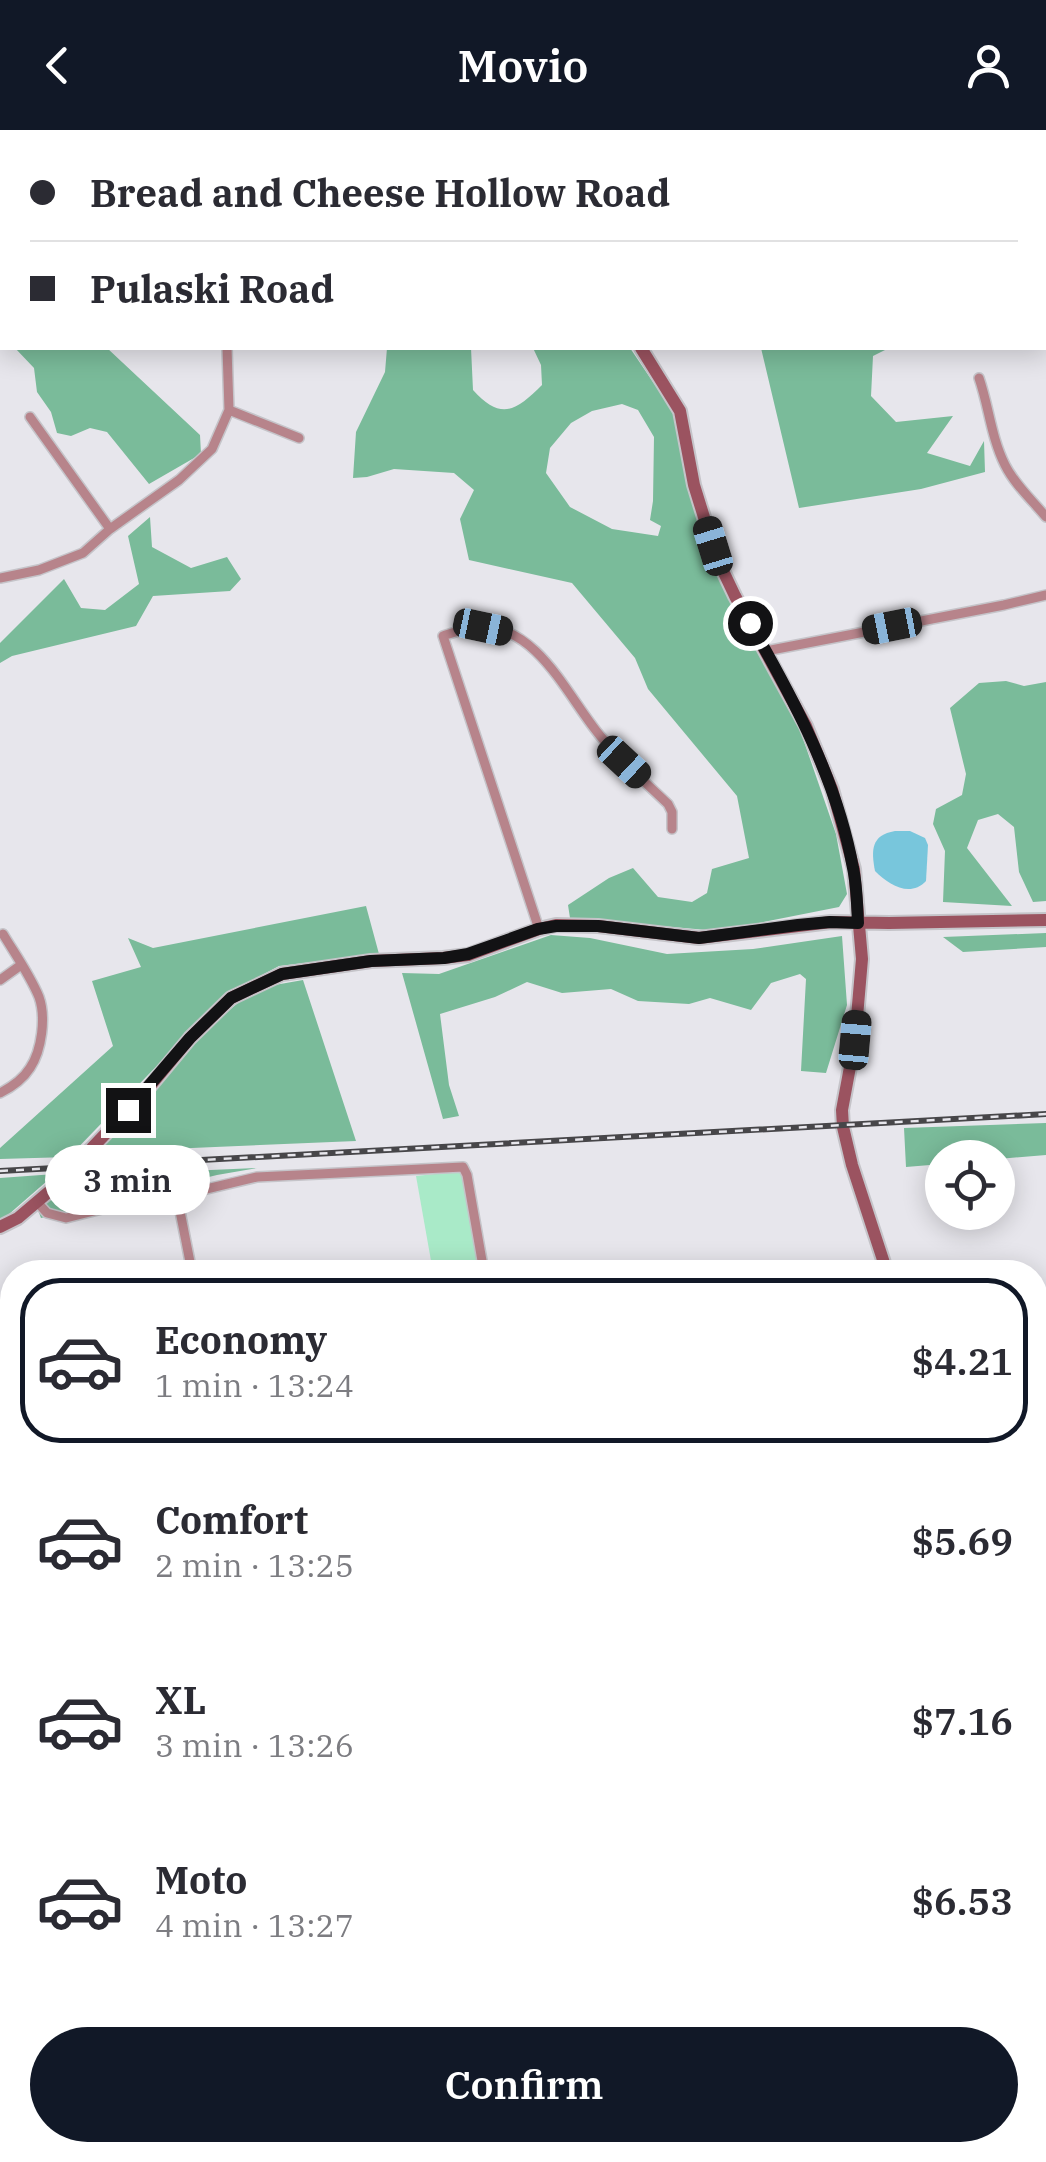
<!DOCTYPE html>
<html lang="en">
<head>
<meta charset="utf-8">
<style>
	:root { --surface:#fff; --page:#f2f2f3; --text:#2b2b33; --muted:#7c7c81; --line:#e1e1e2; --accent:#111827 }
	body { margin:0; font-family:"IBM Plex Serif",serif; background:var(--page); color:var(--text); height:100vh; display:flex; flex-direction:column; font-size:38px; white-space:nowrap }
	* { box-sizing:border-box; margin:0 }
	p { font-size:32px; color:var(--muted) }
	.icon { flex:none; width:55px; height:55px; fill:none; stroke:currentColor; stroke-width:2; stroke-linecap:round; stroke-linejoin:round }
	.map { position:relative; flex:1; overflow:hidden }
	.drawer { position:absolute; left:0px; top:1130px; width:1048px; height:902px; display:flex; flex-direction:column; background:var(--surface); border-radius:40px 40px 0 0; box-shadow:0 5px 25px #0003 }
	.drawer>* { flex:none }
	.guide { position:absolute; left:0px; top:0px; width:1048px; height:220px; box-shadow:0 5px 25px #0003; display:grid; align-content:center; height:220px; padding:0 30px; background:var(--surface) }
	.fabs { position:absolute; left:925px; top:1010px; display:grid; gap:20px }
	.fabs a { display:grid; place-items:center; width:90px; height:90px; border-radius:50%; background:var(--surface); box-shadow:0 5px 25px #0003; font-size:50px }
	.end { position:absolute; width:45px; height:45px; margin:-22px; border:12px solid #121214; background:#fff; box-shadow:0 0 0 5px #fff }
	.from { border-radius:50% }
	.bubble { position:absolute; height:70px; border-radius:35px; background:var(--surface); box-shadow:0 5px 25px #0003; font-size:32px; font-weight:600; line-height:70px; text-align:center }
	.car { position:absolute; width:30px; height:60px; margin:-30px -15px; border-radius:12px; box-shadow:0 0 8px 2px #0007; background:linear-gradient(#222 24%,#8ab4d8 0 40%,#222 0 76%,#8ab4d8 0 86%,#222 0) }
	.guide b { display:flex; align-items:center; gap:35px; height:95px; font-size:38px }
	.guide b+b { border-top:2px solid var(--line) }
	.guide i { width:25px; height:25px; background:var(--text) }
	ul { padding:18px 0 0; list-style:none }
	li { display:flex; align-items:center; gap:30px; height:165px; margin:0 20px 15px; padding:0 10px; border:5px solid transparent; border-radius:40px }
	li div { flex:1 }
	li b { display:block; font-size:38px }
	li em { font-style:normal; font-weight:600 }
	li.on { border-color:var(--accent) }
	li>.icon { width:90px; height:90px; stroke-width:1.5 }
	.action { display:flex; gap:20px; margin-top:auto; padding:20px 30px }
	.action a { flex:1; height:115px; border-radius:60px; background:var(--accent); color:#fff; font-size:40px; font-weight:600; line-height:115px; text-align:center }
	header { display:flex; justify-content:space-between; align-items:center; height:130px; padding:0 30px; background:var(--accent); color:#fff; font-size:45px; font-weight:600 }
	.map>svg:first-child { display:block }
	.green { fill:#a9eac8 }
	.forest { fill:#7abb9a; fill-rule:evenodd }
	.water { fill:#78c6dc }
	.lines { fill:none; stroke-linecap:round; stroke-linejoin:round }
	.minor-casing { stroke:#c5c4c9; stroke-width:12 }
	.secondary-casing { stroke:#c5c4c9; stroke-width:16 }
	.minor { stroke:#b7848b; stroke-width:9 }
	.secondary { stroke:#9b5360; stroke-width:12 }
	.rail-casing { stroke:#474649; stroke-width:6 }
	.rail { stroke:#e7e6ec; stroke-width:2.5; stroke-dasharray:8; stroke-linecap:butt }
	.secondary-bridge-casing { stroke:#c5c4c9; stroke-width:16; stroke-linecap:butt }
	.secondary-bridge { stroke:#9b5360; stroke-width:12 }
	.route { stroke:#121214; stroke-width:12 }
</style>
</head>
<body>
<header><svg class="icon" aria-label="back" viewBox="0 0 24 24"><path d="M15 5l-7 7 7 7"/></svg>Movio<svg class="icon" aria-label="person" viewBox="0 0 24 24"><circle cx="12" cy="8" r="4"/><path d="M4 21q1-7 8-7t8 7"/></svg></header>
<div class="map">
<svg width="1046" height="2032" viewBox="0 0 1046 2032">
	<rect width="100%" height="100%" fill="#e7e6ec"/>
	<path class="green" d="M471 1040 489 1142H433L416 1046Z"/>
	<path class="forest" d="M15 218H107L200 305 201 324 149 354 107 302 90 298 71 306 57 303 51 282 37 262 34 238Z
		M387 218H471L473 260C501 291 516 281 542 255L541 235 533 218H630L676 286 707 412 799 597 836 704 847 764 839 777 718 801 570 788 568 775 609 748 633 738 658 767 692 772 707 763 712 739 749 728 737 666 648 559 635 528 572 453 469 430 460 389 474 360 454 343 394 339 367 347 353 348 356 302 385 242ZM622 274 638 280 654 307 653 371 650 390 661 396 658 406 612 399 570 377 546 343 550 318 571 293 592 281Z
		M761 218H889L873 226 871 266 896 292 953 286 927 323 970 336 984 311 985 342 921 359 799 378Z
		M150 387 152 417 191 438 227 427 241 449 230 461 153 466 136 496 12 526 0 533V513L64 449 81 478 105 480 139 454 128 406Z
		M1006 551 1024 556 1046 552V771L1033 772 1019 742 1014 697 998 684 978 690 967 718 1012 776 943 772 945 721 933 694 936 679 962 665 966 644 950 578 979 553Z
		M366 776 379 824 279 836 226 864 69 1027 0 1029V1018L113 916 92 851 141 837 128 808 153 818Z
		M1046 803V817L963 822 943 807Z
		M551 805 590 808 667 824 753 819 842 806 847 875 826 943 801 941 806 849 800 844 771 853 751 880 710 868 689 874 638 871 611 859 562 863 527 852 495 867 440 884 449 955 459 986 443 989 402 843 439 844Z
		M303 850 356 1011 98 1022 208 897 243 869 269 856Z
		M1046 993V1025L998 1029V1028H942V1034L906 1037 904 998Z
		M257 1038 217 1045 41 1088 38 1080 75 1046Z
		M55 1044 8 1085 0 1089V1048Z"/>
	<path class="water" d="M895 701H910L925 708 928 715 926 751C910 768 889 755 875 741 871 720 871 705 895 701Z"/>
	<g class="lines">
		<defs>
			<path id="minor" d="M36 0 37 2
				M268 2V0
				M723 2 728 0
				M979 248C989 277 991 307 1005 335 1015 355 1032 370 1046 387
				M229 280 299 308
				M30 287 110 399
				M0 448 39 440 83 423 110 399 179 350 212 319 229 280 227 218
				M766 521 1004 475 1046 465
				M539 799 443 506C455 502 468 497 481 497 539 496 569 570 602 608 622 632 646 653 668 674L672 682V699
				M0 850 21 835
				M0 963C12 957 23 949 30 938 42 920 46 887 39 867 30 845 15 824 3 804
				M177 1066 192 1142
				M38 1073 47 1083 66 1088 170 1062 177 1066 257 1047 463 1037 467 1045 484 1142
				M0 1284 12 1281
				M0 1453 12 1451
				M0 1635 12 1633
				M0 1755 12 1754
				M0 1782 12 1855
				M361 2020 362 2032
				M425 2020 447 2032
				M529 2032 535 2020"/>
			<path id="secondary" d="M513 0 515 2
				M641 218 680 281 694 355 716 426 735 466 806 596 832 659 854 739 862 829 855 910 842 980 843 997 852 1035 887 1142
				M92 1018 146 961 190 908 231 868 282 844 371 831 443 828 468 825 539 799 556 795 598 796 699 808 831 792 889 793 1046 790
				M0 1097 18 1088 58 1054
				M1035 1323 1046 1331
				M890 2032 896 2020"/>
		</defs>
		<use href="#minor" class="minor-casing"/>
		<use href="#secondary" class="secondary-casing"/>
		<use href="#minor" class="minor"/>
		<use href="#secondary" class="secondary"/>
		<defs>
			<path id="rail" d="M0 1041 1046 984"/>
		</defs>
		<use href="#rail" class="rail-casing"/>
		<use href="#rail" class="rail"/>
		<defs>
			<path id="secondary-bridge" d="M58 1054 92 1018"/>
		</defs>
		<use href="#secondary-bridge" class="secondary-bridge-casing"/>
		<use href="#secondary-bridge" class="secondary-bridge"/>
	</g>
	<g class="lines">
		<path class="route" d="M128 980 190 908 231 868 282 844 371 831 444 828 468 824 538 799 556 796H598L699 808 798 795 830 792 858 793C857 775 857 756 853 738 837 650 794 570 750 493"/>
	</g>
</svg>
<div class="fabs">
<a><svg class="icon" aria-label="locate" viewBox="0 0 24 24"><circle cx="12" cy="12" r="6"/><path d="M12 2v4M12 18v4M2 12h4M18 12h4"/></svg></a>
</div>
<i class="end from" style="left:750px;top:493px"></i>
<i class="end" style="left:128px;top:980px"></i>
<div class="bubble" style="left:45px;top:1015px;width:165px">3 min</div>
<i class="car" style="left:713px;top:416px;rotate:343deg"></i>
<i class="car" style="left:892px;top:496px;rotate:259deg"></i>
<i class="car" style="left:483px;top:497px;rotate:102deg"></i>
<i class="car" style="left:624px;top:632px;rotate:133deg"></i>
<i class="car" style="left:855px;top:910px;rotate:5deg"></i>
<div class="guide">
<b><i class="from"></i>Bread and Cheese Hollow Road</b>
<b><i></i>Pulaski Road</b>
</div>
<section class="drawer">
<ul>
<li class="on"><svg class="icon" aria-label="car" viewBox="0 0 24 24"><path d="M5 17H2v-5l4-1 3-4h7l3 4 3 1v5h-3M9 17h6M6 11h13"/><circle cx="7" cy="17" r="2"/><circle cx="17" cy="17" r="2"/></svg><div><b>Economy</b><p>1 min · 13:24</p></div><em>$4.21</em></li>
<li><svg class="icon" aria-label="car" viewBox="0 0 24 24"><path d="M5 17H2v-5l4-1 3-4h7l3 4 3 1v5h-3M9 17h6M6 11h13"/><circle cx="7" cy="17" r="2"/><circle cx="17" cy="17" r="2"/></svg><div><b>Comfort</b><p>2 min · 13:25</p></div><em>$5.69</em></li>
<li><svg class="icon" aria-label="car" viewBox="0 0 24 24"><path d="M5 17H2v-5l4-1 3-4h7l3 4 3 1v5h-3M9 17h6M6 11h13"/><circle cx="7" cy="17" r="2"/><circle cx="17" cy="17" r="2"/></svg><div><b>XL</b><p>3 min · 13:26</p></div><em>$7.16</em></li>
<li><svg class="icon" aria-label="car" viewBox="0 0 24 24"><path d="M5 17H2v-5l4-1 3-4h7l3 4 3 1v5h-3M9 17h6M6 11h13"/><circle cx="7" cy="17" r="2"/><circle cx="17" cy="17" r="2"/></svg><div><b>Moto</b><p>4 min · 13:27</p></div><em>$6.53</em></li>
</ul>
<div class="action"><a>Confirm</a></div>
</section>
</div>
</body>
</html>
